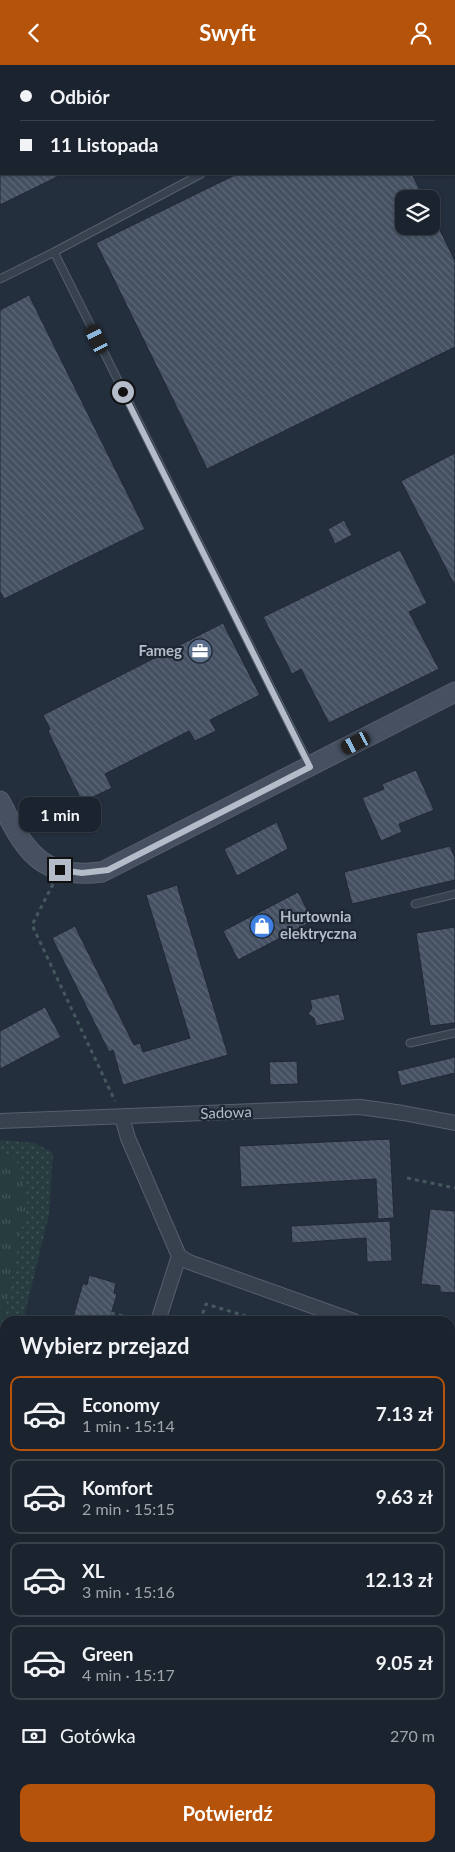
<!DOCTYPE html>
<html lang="pl">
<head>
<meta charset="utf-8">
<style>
	:root { --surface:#1b232e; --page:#282f3a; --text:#f1f3f6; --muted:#a0a4aa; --line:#39404a; --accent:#b45309 }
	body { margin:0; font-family:Lato,sans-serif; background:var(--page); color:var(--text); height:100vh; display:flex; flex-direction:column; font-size:19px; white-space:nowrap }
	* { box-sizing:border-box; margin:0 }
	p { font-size:16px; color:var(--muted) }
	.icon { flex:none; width:28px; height:28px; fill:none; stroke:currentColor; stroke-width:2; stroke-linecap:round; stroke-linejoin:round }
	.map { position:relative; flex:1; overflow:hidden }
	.panel { position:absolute; left:0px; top:1251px; width:455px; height:536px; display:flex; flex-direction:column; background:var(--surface); border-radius:15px 15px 0 0; box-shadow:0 1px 4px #0004,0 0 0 1px var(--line) }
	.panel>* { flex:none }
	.guide { position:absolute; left:0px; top:0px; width:455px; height:110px; box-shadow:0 1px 4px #0004,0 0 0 1px var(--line); display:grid; align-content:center; height:110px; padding:0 20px; background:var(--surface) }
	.controls { position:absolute; left:395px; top:125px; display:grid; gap:10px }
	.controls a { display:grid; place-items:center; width:45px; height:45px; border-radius:10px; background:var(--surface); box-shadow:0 1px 4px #0004,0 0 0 1px var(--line); font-size:25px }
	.end { position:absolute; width:22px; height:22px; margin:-11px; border:6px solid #b4bcc9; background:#111; box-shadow:0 0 0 2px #111 }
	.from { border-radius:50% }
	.bubble { position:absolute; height:35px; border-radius:10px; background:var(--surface); box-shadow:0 1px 4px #0004,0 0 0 1px var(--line); font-size:16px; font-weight:700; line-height:35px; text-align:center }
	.car { position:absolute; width:15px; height:30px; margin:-15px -8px; border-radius:6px; box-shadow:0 0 4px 1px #0007; background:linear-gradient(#222 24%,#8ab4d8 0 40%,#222 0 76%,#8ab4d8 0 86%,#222 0) }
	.guide b { display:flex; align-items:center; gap:18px; height:48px; font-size:19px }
	.guide b+b { border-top:1px solid var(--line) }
	.guide i { width:12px; height:12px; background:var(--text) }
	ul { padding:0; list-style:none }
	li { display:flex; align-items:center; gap:15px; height:75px; margin:0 10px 8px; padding:0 10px; border:2px solid var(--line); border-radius:10px }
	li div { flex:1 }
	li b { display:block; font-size:19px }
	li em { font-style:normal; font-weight:700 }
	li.active { border-color:var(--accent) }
	li>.icon { width:45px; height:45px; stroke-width:1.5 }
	h2 { padding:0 20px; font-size:22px; line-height:60px }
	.pay { display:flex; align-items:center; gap:12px; height:55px; padding:0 20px; font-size:19px }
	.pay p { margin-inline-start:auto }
	.action { display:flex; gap:10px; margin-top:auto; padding:10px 20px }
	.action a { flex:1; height:58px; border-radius:10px; background:var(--accent); color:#fff; font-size:20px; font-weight:700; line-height:58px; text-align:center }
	header { display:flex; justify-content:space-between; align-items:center; height:65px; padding:0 20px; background:var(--accent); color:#fff; font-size:22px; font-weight:700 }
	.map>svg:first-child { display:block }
	.grass { fill:url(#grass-dots) }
	.park { fill:url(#park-tufts) }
	.building { fill:url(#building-back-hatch); stroke:#1f2835 }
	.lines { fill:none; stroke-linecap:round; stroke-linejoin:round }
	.lane-casing { stroke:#565f6c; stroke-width:9 }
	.street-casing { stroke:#565f6c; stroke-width:16 }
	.secondary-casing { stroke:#565f6c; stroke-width:21 }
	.primary-casing { stroke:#414a57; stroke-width:24 }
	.path { stroke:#44595c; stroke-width:3; stroke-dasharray:4 4; stroke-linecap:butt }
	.lane { stroke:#38414e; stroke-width:7 }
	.street { stroke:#38414e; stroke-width:14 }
	.secondary { stroke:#465061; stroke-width:19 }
	.primary { stroke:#56606e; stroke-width:21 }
	.route { stroke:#b4bcc9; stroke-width:6 }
	.labels { text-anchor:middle; stroke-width:4.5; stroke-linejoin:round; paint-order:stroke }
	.poi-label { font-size:15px; font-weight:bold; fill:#b4bcc9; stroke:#1d2633; text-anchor:end }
	.street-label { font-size:15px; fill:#b4bcc9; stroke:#1d2633 }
</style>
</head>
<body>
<header><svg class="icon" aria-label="back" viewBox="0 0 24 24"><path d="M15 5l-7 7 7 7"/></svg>Swyft<svg class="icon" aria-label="person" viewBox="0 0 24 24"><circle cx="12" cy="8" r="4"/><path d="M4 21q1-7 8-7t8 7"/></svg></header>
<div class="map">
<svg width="455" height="1787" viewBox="0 0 455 1787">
	<defs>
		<pattern id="grass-dots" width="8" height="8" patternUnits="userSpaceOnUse" patternTransform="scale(1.25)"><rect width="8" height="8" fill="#263c3f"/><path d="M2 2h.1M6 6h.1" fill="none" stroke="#435659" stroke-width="1.8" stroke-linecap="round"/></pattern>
		<pattern id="park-tufts" width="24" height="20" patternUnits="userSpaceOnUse" patternTransform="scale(1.25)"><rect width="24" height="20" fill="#263c3f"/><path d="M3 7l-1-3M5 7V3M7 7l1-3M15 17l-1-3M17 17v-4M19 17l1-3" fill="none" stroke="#435659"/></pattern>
		<pattern id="building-back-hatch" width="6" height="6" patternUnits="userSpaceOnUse" patternTransform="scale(1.25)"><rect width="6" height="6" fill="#455162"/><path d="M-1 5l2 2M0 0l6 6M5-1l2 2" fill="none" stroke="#5d6877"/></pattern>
	</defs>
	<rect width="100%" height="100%" fill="#242f3e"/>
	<path class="grass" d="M0 1075 35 1078 53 1088 49 1150 23 1256H5V1330L3 1336H0V1270L27 1136 12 1090H0Z"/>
	<path class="park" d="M0 1090H12L18 1099 27 1136 0 1270Z"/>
	<path class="building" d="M0 109H63L0 140Z
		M237 109H412L424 134H404V161H438L455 196V282L207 404 96 178Z
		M29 230 145 464 4 534 0 526V245Z
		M455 388V521L401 416Z
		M344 455 352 470 335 479 328 464Z
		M400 485 427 538 409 547 439 604 329 658 301 604 292 609 263 552Z
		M223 558 260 630 210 655 216 666 195 676 189 666 105 709 112 723 82 737 48 666 50 664 43 650Z
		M416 705 434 745 399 759 402 767 381 776 362 733 384 724 382 719Z
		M277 757 288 784 237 811 224 784Z
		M450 781 455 793V815L352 839 344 807Z
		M177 820 228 990 123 1020 113 985 109 987 52 873 75 861 134 980 140 978 143 987 190 973 146 830Z
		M298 827 313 856 238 895 223 866Z
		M455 862V958L430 961 416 868Z
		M339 929 345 955 316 961 314 953 308 949 312 943 310 935Z
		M45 942 61 972 0 1004V966Z
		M455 992V1008L401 1021 397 1006Z
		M297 996 298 1019 270 1020 269 997Z
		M390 1074 394 1153 378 1154 376 1114 241 1122 239 1081Z
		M430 1144 455 1146V1228L440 1227V1221L421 1219Z
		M390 1156 392 1196 367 1197 366 1173 292 1178 291 1161Z
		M89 1210 116 1218 114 1228 117 1229 109 1256H72L83 1218 87 1220Z"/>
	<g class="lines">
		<defs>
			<path id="lane" d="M403 1 405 0
				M54 187 201 109
				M0 214 54 187 309 699
				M415 839 455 829
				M410 978 455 968"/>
			<path id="street" d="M122 1052 128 1073 179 1191 158 1256
				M0 1056 360 1042 403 1048 455 1058
				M179 1191 189 1197 354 1256
				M450 1291 455 1293
				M450 1465 455 1467"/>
			<path id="secondary" d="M0 736C24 784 40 815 102 807L455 627"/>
			<path id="primary" d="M0 1755 5 1756
				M98 1782 114 1787"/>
		</defs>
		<use href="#lane" class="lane-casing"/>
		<use href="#street" class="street-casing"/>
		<use href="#secondary" class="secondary-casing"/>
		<use href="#primary" class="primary-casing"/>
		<path class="path" d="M53 819 32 860 115 1036
			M407 1113 455 1123
			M111 1248 134 1254
			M200 1256 206 1239 262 1256
			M271 1787 272 1782"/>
		<use href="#lane" class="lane"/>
		<use href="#street" class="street"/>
		<use href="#secondary" class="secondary"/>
		<use href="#primary" class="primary"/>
	</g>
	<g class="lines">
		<path class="route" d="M60 805 82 808 108 805 310 702 123 327"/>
	</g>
	<defs>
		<symbol id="office-disc" viewBox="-11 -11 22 22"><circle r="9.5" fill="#5c6f8a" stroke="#1d2633"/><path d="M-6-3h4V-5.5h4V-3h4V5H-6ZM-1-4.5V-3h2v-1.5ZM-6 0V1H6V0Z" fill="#fff"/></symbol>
		<symbol id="shop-disc" viewBox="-11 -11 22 22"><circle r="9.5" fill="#3f7fe0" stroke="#1d2633"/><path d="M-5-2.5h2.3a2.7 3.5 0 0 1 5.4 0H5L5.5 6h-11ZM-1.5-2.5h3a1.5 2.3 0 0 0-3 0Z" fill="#fff"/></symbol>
	</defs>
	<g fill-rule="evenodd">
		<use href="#office-disc" x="186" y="572" width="28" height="28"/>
		<use href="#shop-disc" x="248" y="847" width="28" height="28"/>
	</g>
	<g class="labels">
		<g class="poi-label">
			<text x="182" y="591">Fameg</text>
			<text x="280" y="857" text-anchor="start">Hurtownia<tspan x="280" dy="17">elektryczna</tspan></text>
		</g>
		<g class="street-label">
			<text transform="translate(226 1048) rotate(-2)" y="5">Sadowa</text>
		</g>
	</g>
</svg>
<div class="controls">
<a><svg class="icon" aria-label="layers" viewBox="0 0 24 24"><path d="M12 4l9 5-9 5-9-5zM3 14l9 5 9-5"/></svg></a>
</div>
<i class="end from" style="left:123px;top:327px"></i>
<i class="end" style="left:60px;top:805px"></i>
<div class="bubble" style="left:19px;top:732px;width:82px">1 min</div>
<i class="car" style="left:97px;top:274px;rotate:334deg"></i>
<i class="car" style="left:356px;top:678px;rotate:243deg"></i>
<div class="guide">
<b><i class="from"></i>Odbiór</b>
<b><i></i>11 Listopada</b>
</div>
<section class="panel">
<h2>Wybierz przejazd</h2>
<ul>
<li class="active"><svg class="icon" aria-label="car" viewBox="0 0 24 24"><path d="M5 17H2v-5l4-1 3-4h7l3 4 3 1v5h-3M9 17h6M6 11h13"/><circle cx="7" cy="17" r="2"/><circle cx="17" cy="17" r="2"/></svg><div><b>Economy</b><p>1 min · 15:14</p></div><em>7.13 zł</em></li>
<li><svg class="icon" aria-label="car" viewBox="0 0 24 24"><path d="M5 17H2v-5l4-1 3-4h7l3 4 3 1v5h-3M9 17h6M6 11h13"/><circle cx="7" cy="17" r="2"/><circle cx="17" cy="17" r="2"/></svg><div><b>Komfort</b><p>2 min · 15:15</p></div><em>9.63 zł</em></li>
<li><svg class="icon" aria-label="car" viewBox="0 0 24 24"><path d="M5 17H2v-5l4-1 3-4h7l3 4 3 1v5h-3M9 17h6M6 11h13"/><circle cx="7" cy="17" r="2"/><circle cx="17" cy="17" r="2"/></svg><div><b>XL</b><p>3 min · 15:16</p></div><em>12.13 zł</em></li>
<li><svg class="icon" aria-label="car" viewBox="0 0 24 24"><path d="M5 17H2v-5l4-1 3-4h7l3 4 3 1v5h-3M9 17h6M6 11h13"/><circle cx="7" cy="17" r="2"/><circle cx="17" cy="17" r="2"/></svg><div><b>Green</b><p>4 min · 15:17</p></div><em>9.05 zł</em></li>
</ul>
<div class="pay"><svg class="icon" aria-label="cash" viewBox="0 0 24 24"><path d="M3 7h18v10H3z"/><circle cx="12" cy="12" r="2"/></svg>Gotówka<p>270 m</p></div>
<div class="action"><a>Potwierdź</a></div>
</section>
</div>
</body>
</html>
